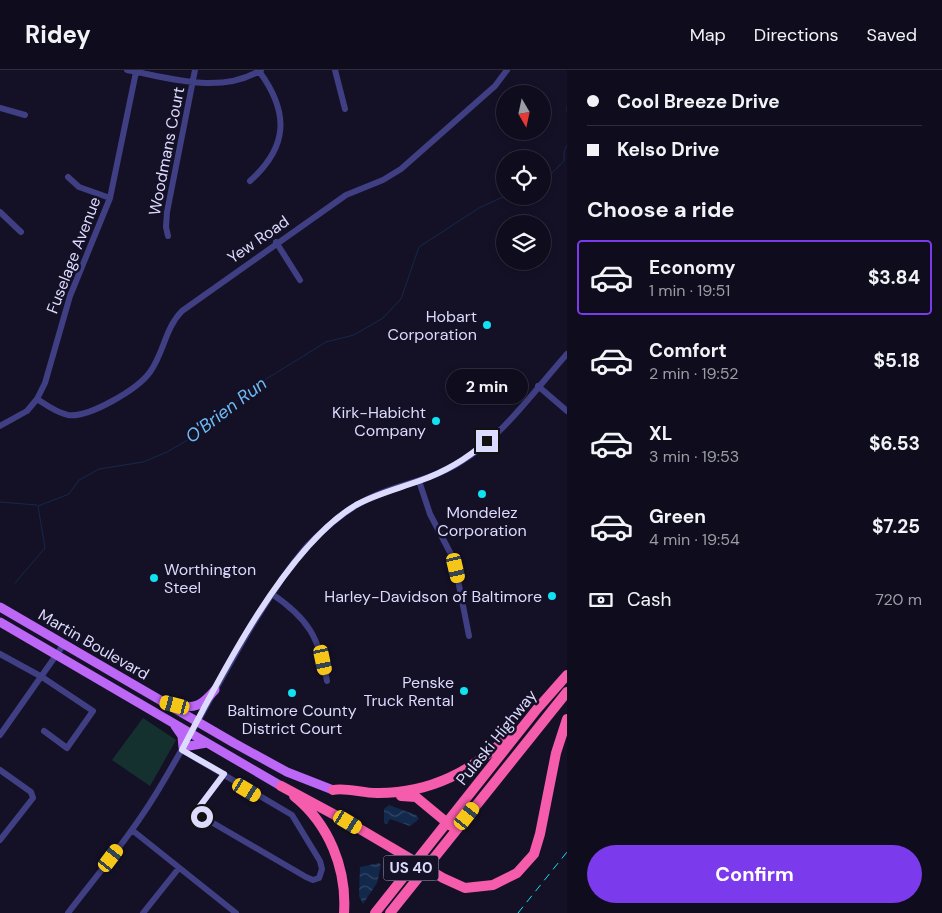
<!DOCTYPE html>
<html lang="en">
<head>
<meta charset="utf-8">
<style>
	:root { --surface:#0f0d1d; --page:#1d1b2a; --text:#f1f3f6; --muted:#9b9ca4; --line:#2f2d3b; --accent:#7c3aed }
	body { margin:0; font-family:"DM Sans",sans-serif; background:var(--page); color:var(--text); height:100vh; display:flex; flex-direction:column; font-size:19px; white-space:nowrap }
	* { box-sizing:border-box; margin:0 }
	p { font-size:16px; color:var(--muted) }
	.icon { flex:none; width:28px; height:28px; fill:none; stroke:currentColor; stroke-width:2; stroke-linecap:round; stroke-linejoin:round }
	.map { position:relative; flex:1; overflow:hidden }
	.sheet { display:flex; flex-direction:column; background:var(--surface); width:375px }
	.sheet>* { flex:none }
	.banner { display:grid; align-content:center; height:110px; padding:0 20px; background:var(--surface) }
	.needle { width:32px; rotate:171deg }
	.controls { position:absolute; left:496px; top:15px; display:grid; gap:10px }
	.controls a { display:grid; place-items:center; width:55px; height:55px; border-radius:50%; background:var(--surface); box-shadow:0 2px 8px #0003,0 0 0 1px var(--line); font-size:25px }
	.end { position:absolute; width:22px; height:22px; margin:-11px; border:6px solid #dcdafd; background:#111; box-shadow:0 0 0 2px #111 }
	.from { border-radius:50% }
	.bubble { position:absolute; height:35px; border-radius:18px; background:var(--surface); box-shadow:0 2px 8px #0003,0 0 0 1px var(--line); font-size:16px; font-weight:700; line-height:35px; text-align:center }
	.car { position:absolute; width:15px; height:30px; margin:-15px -8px; border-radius:6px; box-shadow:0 0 4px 1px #0007; background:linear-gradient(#f5c518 24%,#345 0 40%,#f5c518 0 76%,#345 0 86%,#f5c518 0) }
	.banner b { display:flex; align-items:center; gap:18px; height:48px; font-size:19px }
	.banner b+b { border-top:1px solid var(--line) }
	.banner i { width:12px; height:12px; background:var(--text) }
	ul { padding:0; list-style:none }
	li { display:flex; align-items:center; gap:15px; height:75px; margin:0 10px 8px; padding:0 10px; border:2px solid transparent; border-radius:5px }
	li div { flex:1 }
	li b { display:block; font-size:19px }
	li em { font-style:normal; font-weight:700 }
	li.selected { border-color:var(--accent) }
	li>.icon { width:45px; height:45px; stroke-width:1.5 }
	h2 { padding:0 20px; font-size:22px; line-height:60px }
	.pay { display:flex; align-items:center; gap:12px; height:55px; padding:0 20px; font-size:19px }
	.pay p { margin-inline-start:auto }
	.cta { display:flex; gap:10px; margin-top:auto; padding:10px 20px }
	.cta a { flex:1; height:58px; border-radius:30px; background:var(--accent); color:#fff; font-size:20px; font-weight:700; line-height:58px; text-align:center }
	header { display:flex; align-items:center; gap:30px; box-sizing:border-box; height:70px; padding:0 25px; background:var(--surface); border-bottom:1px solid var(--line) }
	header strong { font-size:24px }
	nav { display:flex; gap:28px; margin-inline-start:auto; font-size:18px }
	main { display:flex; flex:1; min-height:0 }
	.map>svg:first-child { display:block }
	.green { fill:#15312f }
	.water { fill:url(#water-waves) }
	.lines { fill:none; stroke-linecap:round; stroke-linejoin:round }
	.stream { stroke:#12294b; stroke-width:1 }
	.minor { stroke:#403f83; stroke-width:6 }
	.major { stroke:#bc67f6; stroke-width:9 }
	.highway { stroke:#f55cab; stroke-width:10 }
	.rail { stroke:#11e2f1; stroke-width:1; stroke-dasharray:8 6; stroke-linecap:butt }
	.route { stroke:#dcdafd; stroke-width:6 }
	.poi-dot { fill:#11e2f1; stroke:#141127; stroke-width:2 }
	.labels { text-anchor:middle; stroke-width:5; stroke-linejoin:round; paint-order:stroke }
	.shield { fill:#141127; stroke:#a09ebd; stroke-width:1 }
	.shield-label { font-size:15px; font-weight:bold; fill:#dcdafd }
	.street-label { font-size:16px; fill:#dcdafd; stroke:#141127 }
	.poi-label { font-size:16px; fill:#dcdafd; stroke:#141127; text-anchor:end }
	.water-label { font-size:18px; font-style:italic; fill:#6ebcf6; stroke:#141127 }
</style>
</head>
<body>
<header>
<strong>Ridey</strong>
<nav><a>Map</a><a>Directions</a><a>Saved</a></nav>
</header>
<main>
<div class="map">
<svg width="567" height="843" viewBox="0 0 567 843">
	<defs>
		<pattern id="water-waves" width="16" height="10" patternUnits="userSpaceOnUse" patternTransform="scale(1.25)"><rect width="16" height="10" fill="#12294b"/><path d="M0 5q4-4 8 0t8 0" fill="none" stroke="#344766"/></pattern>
	</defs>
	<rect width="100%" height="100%" fill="#141127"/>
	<path class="green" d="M143 648 176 670 150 716 112 690Z"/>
	<path class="water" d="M389 735 416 745 419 749 410 756 390 749 387 754 384 753V739Z
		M379 793 381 795 377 813 363 834 359 826 360 797Z"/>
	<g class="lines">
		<path class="stream" d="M567 36V42
			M542 110 549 106 564 91V82L567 75
			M0 432 37 435
			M15 513 45 478 38 436 69 424 79 410 99 399 143 392 167 382 205 360 250 319 326 272 354 265 383 248 401 229 419 177 479 138 505 126"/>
		<path class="minor" d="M127 0C170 8 220 25 261 0
			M335 0 345 39
			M0 38 25 45
			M68 107 79 117 110 128
			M250 111C289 76 289 42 259 1
			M0 142 21 162
			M168 166 166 157 167 142 195 0
			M276 172 300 210
			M538 316 567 341
			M37 329C46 335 57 343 68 345 89 348 138 319 150 302 164 283 165 258 182 241L346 125 383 110 401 99 495 16 507 0
			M0 356 27 341 37 329 45 313 70 226 110 128 136 2
			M419 411 430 444 454 490 469 566
			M272 524C309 549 319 568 327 611
			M0 584 42 607 93 641 67 678 44 661
			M0 665 64 574
			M182 680 292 745 320 791 322 799 319 808 313 810 306 807 201 746 200 736 224 704
			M0 700 31 722 33 728 0 770
			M132 760 236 843
			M68 843C101 800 136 759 163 712 194 660 222 606 253 554 270 527 287 499 308 475 328 455 350 436 376 425 404 413 433 409 459 393 502 367 534 321 567 284
			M143 843 179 798"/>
		<path class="major" d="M0 537 234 673 287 702 333 720
			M0 552 281 716
			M175 635C195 640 202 635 215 620
			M175 656 182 666 183 677 207 673"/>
		<path class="highway" d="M281 716 348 752 443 808 465 818 493 815 517 803 534 784 540 764 556 683 567 649
			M333 720C346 717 365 724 379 723 431 723 472 701 509 666
			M294 726C329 754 347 799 344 843
			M401 726 416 727 451 756
			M375 843 537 639 567 605
			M390 843 567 622"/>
		<path class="rail" d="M518 843 567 782"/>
	</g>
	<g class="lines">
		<path class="route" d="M202 747 199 743 200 736 224 704 182 680C219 608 286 476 356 435 376 424 397 419 419 411 445 402 467 389 487 371"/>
	</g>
	<g class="poi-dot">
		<circle cx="487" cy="255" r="5"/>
		<circle cx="436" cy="351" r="5"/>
		<circle cx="482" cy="424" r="5"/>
		<circle cx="154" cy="508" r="5"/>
		<circle cx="552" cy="526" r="5"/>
		<circle cx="464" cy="621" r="5"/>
		<circle cx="292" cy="623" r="5"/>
	</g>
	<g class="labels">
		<rect class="shield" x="383.5" y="785.5" width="55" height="25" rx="4"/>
		<g class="shield-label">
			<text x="411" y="803">US 40</text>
		</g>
		<g class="street-label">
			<text transform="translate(166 81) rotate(-79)" y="6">Woodmans Court</text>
			<text transform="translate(258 169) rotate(-35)" y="6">Yew Road</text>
			<text transform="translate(73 185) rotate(-69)" y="6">Fuselage Avenue</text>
			<text transform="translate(94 574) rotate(30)" y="6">Martin Boulevard</text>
			<text transform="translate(496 667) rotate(-51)" y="6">Pulaski Highway</text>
		</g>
		<g class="poi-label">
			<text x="477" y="252">Hobart<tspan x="477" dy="18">Corporation</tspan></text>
			<text x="426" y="348">Kirk-Habicht<tspan x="426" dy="18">Company</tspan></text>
			<text x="482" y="448" text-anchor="middle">Mondelez<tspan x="482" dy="18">Corporation</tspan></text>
			<text x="164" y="505" text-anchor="start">Worthington<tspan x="164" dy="18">Steel</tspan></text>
			<text x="542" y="532">Harley-Davidson of Baltimore</text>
			<text x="454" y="618">Penske<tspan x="454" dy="18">Truck Rental</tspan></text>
			<text x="292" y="646" text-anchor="middle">Baltimore County<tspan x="292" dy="18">District Court</tspan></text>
		</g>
		<g class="water-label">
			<text transform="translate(226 340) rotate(-37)" y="6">O'Brien Run</text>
		</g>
	</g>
</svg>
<div class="controls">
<a><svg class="needle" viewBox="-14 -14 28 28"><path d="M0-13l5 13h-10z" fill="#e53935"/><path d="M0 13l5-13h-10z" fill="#9b9ca4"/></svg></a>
<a><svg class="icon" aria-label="locate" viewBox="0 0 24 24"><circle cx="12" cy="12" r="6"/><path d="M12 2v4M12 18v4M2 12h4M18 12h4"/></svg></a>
<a><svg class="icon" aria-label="layers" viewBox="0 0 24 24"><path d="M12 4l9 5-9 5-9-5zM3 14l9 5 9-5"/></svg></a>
</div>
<i class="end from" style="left:202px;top:747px"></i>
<i class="end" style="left:487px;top:371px"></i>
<div class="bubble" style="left:446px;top:299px;width:82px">2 min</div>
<i class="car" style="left:456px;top:498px;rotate:167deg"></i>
<i class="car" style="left:323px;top:590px;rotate:168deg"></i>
<i class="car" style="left:175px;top:635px;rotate:285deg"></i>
<i class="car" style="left:247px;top:720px;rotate:121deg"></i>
<i class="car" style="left:467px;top:746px;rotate:38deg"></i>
<i class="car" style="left:348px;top:752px;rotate:121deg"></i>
<i class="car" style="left:111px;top:788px;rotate:37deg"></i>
</div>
<section class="sheet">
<div class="banner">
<b><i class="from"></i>Cool Breeze Drive</b>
<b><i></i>Kelso Drive</b>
</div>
<h2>Choose a ride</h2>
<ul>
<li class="selected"><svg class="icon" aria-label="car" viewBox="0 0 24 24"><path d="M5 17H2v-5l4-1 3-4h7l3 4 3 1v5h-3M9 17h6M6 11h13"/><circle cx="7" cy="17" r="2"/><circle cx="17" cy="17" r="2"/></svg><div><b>Economy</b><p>1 min · 19:51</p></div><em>$3.84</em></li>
<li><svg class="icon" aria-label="car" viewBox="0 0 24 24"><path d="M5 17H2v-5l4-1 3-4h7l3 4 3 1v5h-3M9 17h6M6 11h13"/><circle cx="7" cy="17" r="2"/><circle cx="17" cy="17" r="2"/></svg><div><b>Comfort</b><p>2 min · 19:52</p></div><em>$5.18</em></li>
<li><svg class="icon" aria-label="car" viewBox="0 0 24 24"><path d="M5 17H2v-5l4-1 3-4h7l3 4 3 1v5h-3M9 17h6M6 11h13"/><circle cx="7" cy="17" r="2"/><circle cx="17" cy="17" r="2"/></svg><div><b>XL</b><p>3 min · 19:53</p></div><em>$6.53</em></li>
<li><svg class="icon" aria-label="car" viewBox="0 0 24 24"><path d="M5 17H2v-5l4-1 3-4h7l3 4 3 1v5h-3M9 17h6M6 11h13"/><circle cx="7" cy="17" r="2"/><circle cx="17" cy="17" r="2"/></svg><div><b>Green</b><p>4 min · 19:54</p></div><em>$7.25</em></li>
</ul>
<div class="pay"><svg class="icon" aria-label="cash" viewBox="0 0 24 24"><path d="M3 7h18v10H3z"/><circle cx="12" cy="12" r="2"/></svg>Cash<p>720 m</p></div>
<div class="cta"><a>Confirm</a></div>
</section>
</main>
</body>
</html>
